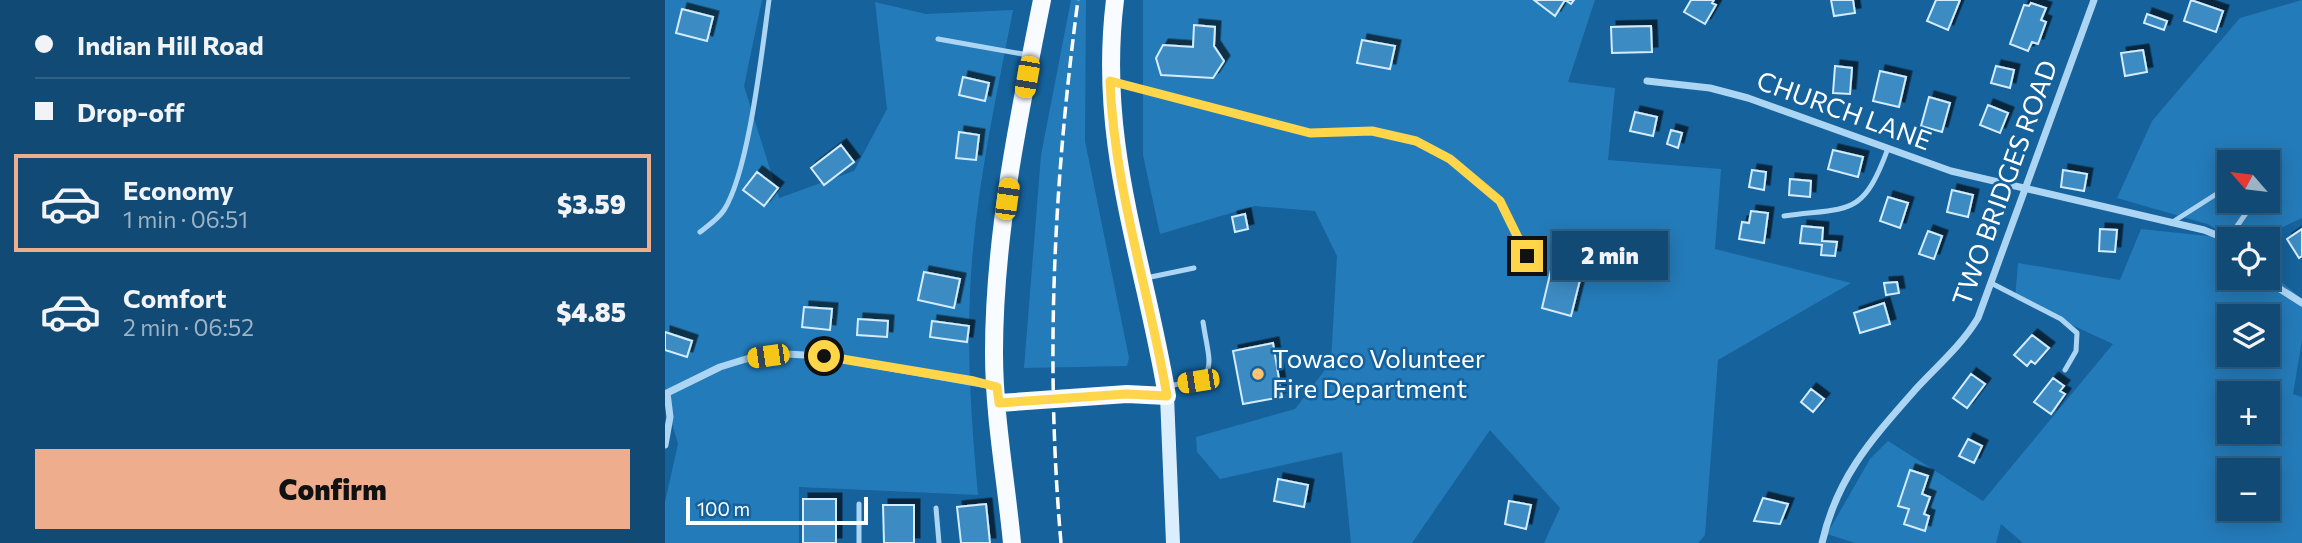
<!DOCTYPE html>
<html lang="en">
<head>
<meta charset="utf-8">
<style>
	:root { --surface:#104a75; --page:#1e547d; --text:#f1f3f6; --muted:#9cb3c5; --line:#306287; --accent:#eead8d }
	body { margin:0; font-family:Commissioner,sans-serif; background:var(--page); color:var(--text); height:100vh; display:flex; flex-direction:column; font-size:26px; white-space:nowrap }
	* { box-sizing:border-box; margin:0 }
	p { font-size:23px; color:var(--muted) }
	.icon { flex:none; width:38px; height:38px; fill:none; stroke:currentColor; stroke-width:2; stroke-linecap:round; stroke-linejoin:round }
	.map { position:relative; flex:1; overflow:hidden }
	.side { display:flex; flex-direction:column; background:var(--surface); width:665px }
	.side>* { flex:none }
	.banner { display:grid; align-content:center; height:154px; padding:0 35px; background:var(--surface) }
	.needle { width:46px; rotate:298deg }
	.tools { position:absolute; left:1552px; top:150px; display:grid; gap:14px }
	.tools a { display:grid; place-items:center; width:63px; height:63px; border-radius:0px; background:var(--surface); box-shadow:0 4px 18px #0003,0 0 0 2px var(--line); font-size:35px }
	.scale { position:absolute; left:21px; bottom:18px; width:182px; box-sizing:border-box; padding-left:7px; border:4px solid #fff; border-top:0; font-size:19px; line-height:24px; white-space:nowrap; color:#fff; -webkit-text-stroke:5px #15629c; paint-order:stroke }
	.end { position:absolute; width:32px; height:32px; margin:-16px; border:9px solid #ffd54a; background:#111; box-shadow:0 0 0 4px #111 }
	.from { border-radius:50% }
	.bubble { position:absolute; height:49px; border-radius:0px; background:var(--surface); box-shadow:0 4px 18px #0003,0 0 0 2px var(--line); font-size:23px; font-weight:800; line-height:49px; text-align:center }
	.car { position:absolute; width:21px; height:42px; margin:-21px -10px; border-radius:9px; box-shadow:0 0 5px 2px #0007; background:linear-gradient(#f5c518 24%,#345 0 40%,#f5c518 0 76%,#345 0 86%,#f5c518 0) }
	.banner b { display:flex; align-items:center; gap:24px; height:66px; font-size:26px }
	.banner b+b { border-top:2px solid var(--line) }
	.banner i { width:18px; height:18px; background:var(--text) }
	ul { padding:0; list-style:none }
	li { display:flex; align-items:center; gap:21px; height:98px; margin:0 14px 10px; padding:0 21px; border:4px solid transparent; border-radius:0px }
	li div { flex:1 }
	li b { display:block; font-size:26px }
	li em { font-style:normal; font-weight:800 }
	li.selected { border-color:var(--accent) }
	li>.icon { width:63px; height:63px; stroke-width:1.5 }
	.primary-button { display:flex; gap:14px; margin-top:auto; padding:14px 35px }
	.primary-button a { flex:1; height:80px; border-radius:0px; background:var(--accent); color:#111; font-size:28px; font-weight:800; line-height:80px; text-align:center }
	main { display:flex; flex:1; min-height:0 }
	.map>svg:first-child { display:block }
	.green { fill:#247bb9; fill-rule:evenodd }
	.building { fill:#3e8bc3; stroke:#d4ecfd; stroke-width:2; filter:url(#shadow) }
	.lines { fill:none; stroke-linecap:round; stroke-linejoin:round }
	.lane { stroke:#acd5f3; stroke-width:5 }
	.street { stroke:#acd5f3; stroke-width:7 }
	.secondary { stroke:#dbeefd; stroke-width:14 }
	.primary { stroke:#f8fbff; stroke-width:18 }
	.rail { stroke:#fff; stroke-width:3.5; stroke-dasharray:12 5; stroke-linecap:butt }
	.route { stroke:#ffd54a; stroke-width:9 }
	.poi-dot { fill:#ffc26e; stroke:#15629c; stroke-width:2.5 }
	.labels { text-anchor:middle; stroke-width:5; stroke-linejoin:round; paint-order:stroke }
	.street-label { font-size:26px; fill:#fff; stroke:#15629c }
	.poi-label { font-size:26px; fill:#fff; stroke:#15629c; text-anchor:start }
</style>
</head>
<body>
<main>
<section class="side">
<div class="banner">
<b><i class="from"></i>Indian Hill Road</b>
<b><i></i>Drop-off</b>
</div>
<ul>
<li class="selected"><svg class="icon" aria-label="car" viewBox="0 0 24 24"><path d="M5 17H2v-5l4-1 3-4h7l3 4 3 1v5h-3M9 17h6M6 11h13"/><circle cx="7" cy="17" r="2"/><circle cx="17" cy="17" r="2"/></svg><div><b>Economy</b><p>1 min · 06:51</p></div><em>$3.59</em></li>
<li><svg class="icon" aria-label="car" viewBox="0 0 24 24"><path d="M5 17H2v-5l4-1 3-4h7l3 4 3 1v5h-3M9 17h6M6 11h13"/><circle cx="7" cy="17" r="2"/><circle cx="17" cy="17" r="2"/></svg><div><b>Comfort</b><p>2 min · 06:52</p></div><em>$4.85</em></li>
</ul>
<div class="primary-button"><a>Confirm</a></div>
</section>
<div class="map">
<svg width="1637" height="543" viewBox="0 0 1637 543">
	<defs>
		<filter id="shadow"><feDropShadow dx="5.5" dy="-5.5" stdDeviation="0" flood-color="#0009"/></filter>
	</defs>
	<rect width="100%" height="100%" fill="#15629c"/>
	<path class="green" d="M0 0H97L79 86 114 198 189 171 222 109 210 2 261 14 348 10C330 103 309 198 305 293 302 361 307 428 313 495L134 487V543H0V502L13 444 0 399Z
		M406 0H421L420 141 464 358 462 366 359 368 376 155Z
		M478 0H930L903 82 950 88 943 160 1056 169 1050 249 1186 283 1053 360 1040 535 1033 543H879L895 508 825 430 747 543H686L677 452 555 479 532 452 531 437 630 409 666 362 672 256 650 211 590 206 495 234 478 155Z
		M1637 0V218L1590 240H1571L1542 224 1452 198 1487 121 1575 18ZM1564 163H1603V201H1564Z
		M1476 229 1562 238 1564 278H1603V271L1637 299V340L1628 394 1637 397V543H1358L1336 524 1331 543H1190L1162 534 1205 459 1223 441 1318 501 1448 344 1350 299 1353 263 1455 280ZM1564 317H1603V355H1564ZM1564 394H1603V432H1564ZM1564 471H1603V509H1564Z"/>
	<path class="building" d="M869 0H909L906 4 900 0 890 16Z
		M1026 0H1049L1047 3 1051 5 1040 24 1019 12Z
		M1166 0H1188L1190 13 1169 16Z
		M1271 0H1295L1283 30 1262 21Z
		M1526 0 1558 11 1551 32 1519 21Z
		M1366 3 1381 8 1376 20 1381 22 1373 44 1367 42 1363 51 1345 44 1359 5 1364 6Z
		M17 9 48 17 42 41 11 33Z
		M1482 14 1502 21 1499 30 1479 23Z
		M529 25 550 27 549 46 559 61 548 78 496 75 491 58 498 45 528 47Z
		M986 26 987 52 947 53 946 27Z
		M697 40 730 46 725 69 692 63Z
		M1478 50 1482 72 1460 76 1456 53Z
		M1170 66 1187 68 1185 94 1168 93Z
		M1331 66 1349 70 1345 88 1326 83Z
		M1215 71 1241 77 1234 107 1208 101Z
		M298 77 324 83 320 101 294 95Z
		M1264 97 1285 103 1277 132 1256 126Z
		M1323 105 1343 113 1335 133 1315 125Z
		M970 112 992 117 988 136 965 131Z
		M1006 130 1017 133 1013 148 1002 144Z
		M294 132 314 135 311 160 291 158Z
		M176 145 189 162 159 185 146 168Z
		M1168 150 1198 157 1193 177 1163 169Z
		M1087 170 1101 172 1099 190 1084 187Z
		M1398 170 1422 174 1419 191 1396 187Z
		M92 172 113 188 99 206 78 190Z
		M1125 179 1146 181 1145 197 1124 195Z
		M1287 190 1308 195 1303 217 1282 212Z
		M1223 197 1243 203 1235 228 1215 221Z
		M1086 211 1103 213 1099 243 1074 239 1077 222 1084 223Z
		M580 214 583 229 570 232 567 217Z
		M1137 226 1158 228 1157 241 1172 242 1170 256 1156 255 1157 245 1135 243Z
		M1435 229 1452 230 1450 252 1434 251Z
		M1637 229V256L1634 258 1622 239Z
		M1263 231 1277 236 1269 259 1254 254Z
		M891 249 921 256 906 316 877 308Z
		M259 272 295 279 289 308 253 300Z
		M1232 282 1234 293 1221 295 1219 283Z
		M1219 303 1225 324 1195 333 1189 313Z
		M139 307 167 309 165 330 137 327Z
		M193 319 223 321 222 337 192 335Z
		M267 321 304 326 302 342 265 337Z
		M0 332 27 341 22 357 0 350Z
		M1367 335 1384 348 1370 364 1366 361 1362 366 1349 355Z
		M608 343 617 397 578 404 568 351Z
		M1306 374 1320 384 1302 408 1288 398Z
		M1388 378 1399 386 1395 391 1400 394 1386 414 1369 402Z
		M1146 389 1159 399 1148 412 1136 402Z
		M1303 439 1317 446 1309 463 1294 456Z
		M1245 470 1263 476 1257 494 1265 497 1259 514 1264 516 1260 531 1239 524 1244 509 1233 506Z
		M613 479 643 485 639 507 609 501Z
		M1098 498 1123 504 1115 524 1089 521Z
		M138 499H171V543H138Z
		M844 501 866 505 861 529 840 524Z
		M321 504 325 543H296L292 507Z
		M218 505H249V543H219Z"/>
	<g class="lines">
		<path class="lane" d="M273 39 363 55
			M451 83 645 133 707 131 751 141 785 159 835 201 862 256
			M1119 216C1184 207 1197 218 1222 151
			M1506 223 1564 186
			M35 232C44 225 53 219 59 210 84 171 97 50 104 0
			M1563 239 1586 206
			M481 278 529 268
			M1326 283 1396 319 1412 333 1411 351 1400 370
			M503 386C556 378 545 368 538 322
			M194 504V543
			M271 508 274 543"/>
		<path class="street" d="M982 81 1045 88 1083 98 1286 171 1539 230 1564 240
			M1603 276 1612 287 1637 303
			M0 394 55 367 81 359 121 354 159 356 328 386
			M0 445 5 417 2 393
			M1157 543C1172 477 1206 440 1250 390 1272 366 1296 346 1313 318L1429 0"/>
		<path class="secondary" d="M502 396 508 543"/>
		<path class="primary" d="M334 403 462 394 502 396C479 258 432 144 450 0
			M347 543C341 480 329 415 329 353 329 235 354 115 377 0"/>
		<path class="rail" d="M396 543C380 360 389 181 413 0"/>
	</g>
	<g class="lines">
		<path class="route" d="M159 356 309 381 332 387 334 403 461 394 502 396C484 290 449 188 445 81L645 133 707 131 751 141 785 159 835 201 862 256"/>
	</g>
	<circle class="poi-dot" cx="593" cy="374" r="7"/>
	<g class="labels">
		<g class="street-label">
			<text transform="translate(1179 111) rotate(20)" y="9">CHURCH LANE</text>
			<text transform="translate(1340 183) rotate(-70)" y="9">TWO BRIDGES ROAD</text>
		</g>
		<g class="poi-label">
			<text x="607" y="368">Towaco Volunteer<tspan x="607" dy="30">Fire Department</tspan></text>
		</g>
	</g>
</svg>
<div class="tools">
<a><svg class="needle" viewBox="-14 -14 28 28"><path d="M0-13l5 13h-10z" fill="#e53935"/><path d="M0 13l5-13h-10z" fill="#9cb3c5"/></svg></a>
<a><svg class="icon" aria-label="locate" viewBox="0 0 24 24"><circle cx="12" cy="12" r="6"/><path d="M12 2v4M12 18v4M2 12h4M18 12h4"/></svg></a>
<a><svg class="icon" aria-label="layers" viewBox="0 0 24 24"><path d="M12 4l9 5-9 5-9-5zM3 14l9 5 9-5"/></svg></a>
<a>+</a>
<a>−</a>
</div>
<div class="scale">100 m</div>
<i class="end from" style="left:159px;top:356px"></i>
<i class="end" style="left:862px;top:256px"></i>
<div class="bubble" style="left:887px;top:231px;width:116px">2 min</div>
<i class="car" style="left:362px;top:77px;rotate:190deg"></i>
<i class="car" style="left:342px;top:199px;rotate:8deg"></i>
<i class="car" style="left:103px;top:356px;rotate:262deg"></i>
<i class="car" style="left:533px;top:381px;rotate:261deg"></i>
</div>
</main>
</body>
</html>
